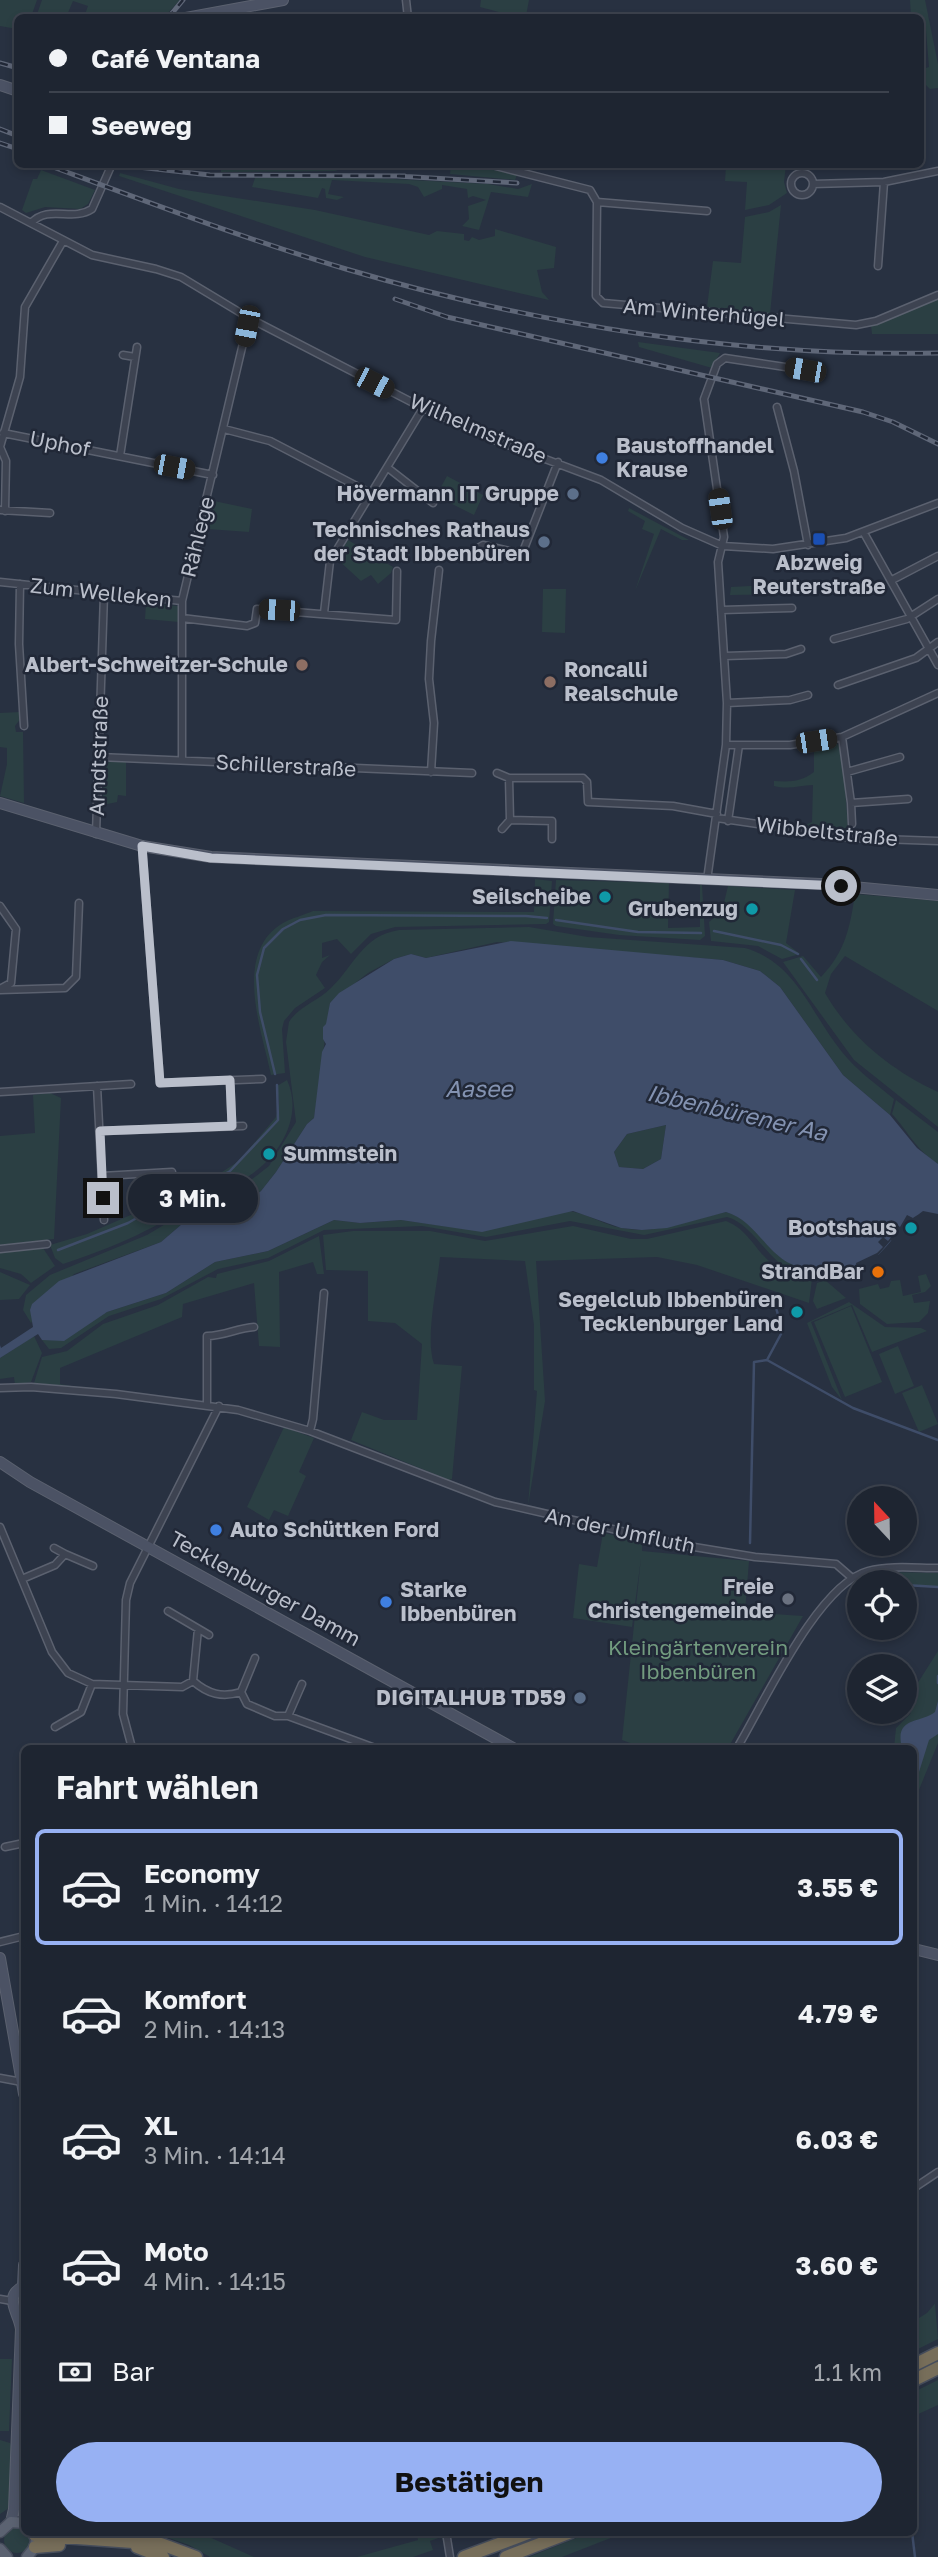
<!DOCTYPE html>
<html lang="de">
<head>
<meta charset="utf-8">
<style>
	:root { --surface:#1e2531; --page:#262d39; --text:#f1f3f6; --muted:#a1a5ab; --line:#3c424d; --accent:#97b1f3 }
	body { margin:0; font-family:"Golos Text",sans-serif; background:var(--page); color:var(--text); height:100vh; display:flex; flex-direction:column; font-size:26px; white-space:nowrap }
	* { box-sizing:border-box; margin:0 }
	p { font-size:23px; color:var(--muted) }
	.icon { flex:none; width:38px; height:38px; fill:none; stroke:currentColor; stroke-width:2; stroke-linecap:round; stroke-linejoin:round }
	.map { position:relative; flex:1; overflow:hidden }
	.sheet { position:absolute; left:21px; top:1745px; width:896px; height:791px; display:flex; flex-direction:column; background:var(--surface); border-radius:10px; box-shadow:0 4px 10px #0003,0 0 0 2px var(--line) }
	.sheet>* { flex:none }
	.banner { position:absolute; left:14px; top:14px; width:910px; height:154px; border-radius:10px; box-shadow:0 4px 10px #0003,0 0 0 2px var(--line); display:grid; align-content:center; height:154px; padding:0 35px; background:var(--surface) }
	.needle { width:46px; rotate:338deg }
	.controls { position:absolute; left:847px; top:1486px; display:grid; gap:14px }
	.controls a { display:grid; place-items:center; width:70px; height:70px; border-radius:50%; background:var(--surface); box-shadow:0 4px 10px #0003,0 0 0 2px var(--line); font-size:35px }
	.end { position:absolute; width:32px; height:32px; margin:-16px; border:9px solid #babfcb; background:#111; box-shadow:0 0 0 4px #111 }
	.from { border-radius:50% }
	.bubble { position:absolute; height:49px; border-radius:24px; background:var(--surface); box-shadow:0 4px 10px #0003,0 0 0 2px var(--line); font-size:23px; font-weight:700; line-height:49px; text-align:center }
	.car { position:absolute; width:21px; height:42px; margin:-21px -10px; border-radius:9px; box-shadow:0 0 5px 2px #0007; background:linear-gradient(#222 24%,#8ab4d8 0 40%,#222 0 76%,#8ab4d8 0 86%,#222 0) }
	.banner b { display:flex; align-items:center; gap:24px; height:66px; font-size:26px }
	.banner b+b { border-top:2px solid var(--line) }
	.banner i { width:18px; height:18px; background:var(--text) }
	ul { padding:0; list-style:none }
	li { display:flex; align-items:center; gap:21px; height:116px; margin:0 14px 10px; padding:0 21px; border:4px solid transparent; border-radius:10px }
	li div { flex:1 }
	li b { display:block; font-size:26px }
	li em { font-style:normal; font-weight:700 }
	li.selected { border-color:var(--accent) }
	li>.icon { width:63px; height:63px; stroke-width:1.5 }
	h2 { padding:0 35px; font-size:32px; line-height:84px }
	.pay { display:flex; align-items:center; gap:18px; height:77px; padding:0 35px; font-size:26px }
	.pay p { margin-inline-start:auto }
	.action { display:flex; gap:14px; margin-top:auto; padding:14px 35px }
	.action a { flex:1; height:80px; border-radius:42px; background:var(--accent); color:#111; font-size:28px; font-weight:700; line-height:80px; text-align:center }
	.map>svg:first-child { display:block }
	.green { fill:#2b3f43 }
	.water { fill:#3f4d69; fill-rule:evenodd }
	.pier { fill:#283141 }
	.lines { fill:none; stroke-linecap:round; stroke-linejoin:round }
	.stream { stroke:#3f4d69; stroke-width:2.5 }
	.street-casing { stroke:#5b616f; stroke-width:9 }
	.secondary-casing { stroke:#5b616f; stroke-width:12 }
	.primary-casing { stroke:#464c5b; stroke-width:13 }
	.highway-casing { stroke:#474e5c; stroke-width:15 }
	.street { stroke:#3d4351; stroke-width:6 }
	.secondary { stroke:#4b5264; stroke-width:10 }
	.primary { stroke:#5b6271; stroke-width:10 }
	.highway { stroke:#776e5a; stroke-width:12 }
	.rail-casing { stroke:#5f6778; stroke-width:5 }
	.rail { stroke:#212837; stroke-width:2.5; stroke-dasharray:8; stroke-linecap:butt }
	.route { stroke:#babfcb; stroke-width:9 }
	.shop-dot { fill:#3f7fe0; stroke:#212837; stroke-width:2.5 }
	.service-dot { fill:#5c6f8a; stroke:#212837; stroke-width:2.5 }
	.transit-dot { fill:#1a4fb4; stroke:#212837; stroke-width:2.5 }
	.education-dot { fill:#8d6e63; stroke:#212837; stroke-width:2.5 }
	.culture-dot { fill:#0f9aa8; stroke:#212837; stroke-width:2.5 }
	.food-dot { fill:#e8710a; stroke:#212837; stroke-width:2.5 }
	.worship-dot { fill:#6b7280; stroke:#212837; stroke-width:2.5 }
	.labels { text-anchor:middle; stroke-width:5; stroke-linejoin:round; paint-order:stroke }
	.street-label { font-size:21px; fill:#babfcb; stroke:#212837 }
	.poi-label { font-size:21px; font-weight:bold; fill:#babfcb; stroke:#212837; text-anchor:end }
	.park-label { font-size:21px; fill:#729b7f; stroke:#212837 }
	.water-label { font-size:23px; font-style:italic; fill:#8392b1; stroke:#212837 }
</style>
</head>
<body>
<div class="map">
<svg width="938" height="2557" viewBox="0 0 938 2557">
	<rect width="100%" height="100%" fill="#283141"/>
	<path class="green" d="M0 0H37L31 17 18 18 17 29 0 26Z
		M42 0H180L164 17H84L88 6 73 1 67 15 71 17H36Z
		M481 0H529L526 16 517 17 480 7Z
		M910 0H925L938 64V88L930 89 925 84 923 69 929 67 926 31H921L920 18 911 17Z
		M158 164H319L338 171 221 172V168L157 167Z
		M470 164V165L517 175 515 180 450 174 451 165Z
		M726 165H786L784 182 787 193 769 205 745 210 747 182 725 181Z
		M41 170 95 190 88 204 80 209 45 207 26 213 22 210 33 179H37Z
		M120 173 179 189 315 210 429 235 437 231 464 234V240L469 241 472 237 479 240 495 236V229L556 247 554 268 537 270 542 292 549 300 365 257 119 176Z
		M354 177 488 184 518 189 532 184 528 197 491 192 479 230 462 226 469 219 468 206 486 200 473 196 468 198 467 189 442 185V189L424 197 418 187 409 184 332 180 328 194 344 197 337 200 326 198 325 189 322 188 318 198 252 187 255 178Z
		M781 205 770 314 707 307 713 261 741 263 745 217 769 212Z
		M938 298V334H872L871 325Z
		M638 342 720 353 712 368 639 347Z
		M447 476 483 495 474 515 436 496Z
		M214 501 252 509 249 532 207 529Z
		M629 508 689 540H682L661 529 635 591 654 534 642 529 645 521 628 511Z
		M348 540 393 567 391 573 378 584 371 575 361 581 337 559Z
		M788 584 795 588 793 594 730 595 731 587Z
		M543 589H566L565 633 542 632Z
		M146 603 178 606 179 622 145 619Z
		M20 712 21 718 15 726 16 732H23L24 803 0 796 7 764V748L0 747V713Z
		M836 742 841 749 844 771 848 830 841 833 799 828 812 822 813 785C800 785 790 790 774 786V781C790 782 801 782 814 772V746Z
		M107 762H126V796L118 795 117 802 103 805 104 765Z
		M535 879 552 881 549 922 546 924 395 927 371 934 351 954 337 939 322 943V958L330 955 322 962 316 975 325 988 295 1008 284 1021 282 1029 285 1073 271 1075C262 1031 232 953 283 923 292 918 304 915 313 911L534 912Z
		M556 880 669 883 668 928 700 927V885H702L705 936 700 940 619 935 556 926 553 924Z
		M728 886 795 890 786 943 800 954 782 959 758 946 711 941 709 922 722 911Z
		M855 894 938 901V1011L845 956 831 974 825 993C852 1039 891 1070 938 1092V1127L854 1060 783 962 803 956 821 977C845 952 850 928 855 894Z
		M529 927 588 937 745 948C796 962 811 1014 842 1052 856 1070 876 1084 894 1099L890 1115 843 1075 780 987 760 971 723 960 497 942 426 958 411 954 394 959 368 973 330 1003 314 1118 307 1124 276 1172 261 1191 248 1201 208 1209 189 1218 161 1242 74 1274 31 1323 23 1310 26 1295 50 1275 147 1235 202 1202 251 1180 269 1166 296 1122 286 1042 289 1022C298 1007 318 1001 331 988 355 965 362 936 399 930Z
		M287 1080C305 1119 276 1163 240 1181 230 1185 207 1191 201 1196 163 1227 111 1248 63 1264L55 1258 50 1245 87 1234 149 1207 187 1183 222 1172 239 1161 276 1117 279 1102 277 1086Z
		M50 1093 61 1098 54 1239 0 1245V1136L35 1133 33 1095Z
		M896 1100 938 1132V1164C916 1150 907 1130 892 1114Z
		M666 1125 661 1159 643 1169 619 1167 614 1152 627 1134Z
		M564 1211C585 1211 602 1225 622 1228 658 1235 692 1219 726 1212 767 1224 764 1268 820 1270 777 1289 761 1226 727 1217L644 1235 570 1221 486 1237 422 1226 324 1230 268 1258 218 1269 161 1299 109 1316 61 1348 49 1349 42 1340 107 1312 166 1293 215 1262 268 1251 334 1220 360 1223 401 1220 481 1231Z
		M726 1221C747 1229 754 1248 770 1262 782 1273 797 1275 812 1279L809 1303 697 1265 657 1257 536 1261 545 1401 528 1506 537 1391 534 1390V1325L525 1261 440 1257C437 1288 425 1338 434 1364L462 1366 452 1479 449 1480 351 1440 362 1412 384 1420H417L422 1344 395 1323 368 1321V1271L326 1270 323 1235 353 1231H430L485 1241 573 1226 631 1239H647Z
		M319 1236 324 1274H317L313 1262 279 1272 280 1347 259 1346 254 1283 183 1304 182 1317 60 1368V1384L89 1389 34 1383 42 1357 67 1351 103 1324 158 1305 208 1277 216 1278 217 1274 269 1261Z
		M43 1248 55 1266 31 1283 21 1274 0 1268V1253Z
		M0 1272 30 1285 19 1299 0 1300Z
		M926 1274 931 1286 925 1292 912 1295 914 1303 930 1301 928 1313 919 1322 887 1324 860 1304 859 1289 878 1284 880 1289 889 1287 891 1281 900 1280 903 1296 921 1292 918 1276Z
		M825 1280 846 1298 817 1309 813 1301 817 1283Z
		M849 1302 885 1327 921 1328 927 1331 872 1352 852 1305 811 1322 842 1400 832 1387 807 1323Z
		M851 1306 882 1382 845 1397 814 1322Z
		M34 1336 42 1353 31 1382 15 1385 14 1377 0 1379V1358Z
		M898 1346 914 1386 895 1394 879 1354Z
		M922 1385 938 1424 919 1432 902 1393Z
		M284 1427 314 1438 299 1472 306 1476 288 1516 274 1510 269 1520 247 1507Z
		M603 1533 642 1541V1551L749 1561 745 1612 803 1616 728 1748H644L622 1740 641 1558 632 1627 573 1618 579 1564 597 1567Z
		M890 1572 938 1573V1587L905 1586V1582H866Z
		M938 1651V1743L914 1802V1748H894L896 1728 911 1713 905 1711V1703Z
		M938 2300 935 2304 938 2339 914 2351V2321L927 2313Z
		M0 2359H12L9 2431H0Z
		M938 2380V2405L914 2416V2392Z
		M0 2440 10 2443 14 2454 12 2506 0 2514Z
		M4 2540a13 13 0 1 1 26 0a13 13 0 1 1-26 0Z
		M49 2532H198L254 2557H210L189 2545 160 2535Z
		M416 2532H443L446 2547 441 2537 430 2541 433 2550 413 2557H357L418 2540Z
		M591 2532H626L562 2557H529Z"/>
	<path class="water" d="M511 941 723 960 760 971 780 987 843 1075 890 1115 917 1148 938 1164V1214L923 1211C917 1216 910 1219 905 1224 888 1243 871 1273 843 1269L842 1264C831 1265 822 1271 810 1269 768 1266 761 1222 726 1212L667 1228 642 1230 621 1228 573 1211 482 1232 401 1220 360 1223 334 1220 268 1251 215 1262 166 1293 107 1312 64 1341 42 1340 38 1334 0 1358V1345L1 1348 33 1327 30 1310 32 1304 59 1281 161 1242 189 1218 208 1209 248 1201 261 1191 276 1172 307 1124 314 1118 322 1052 326 1044 323 1039V1027L326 1024 330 1003 339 993 394 959 411 954 426 958ZM666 1125 661 1159 643 1169 619 1167 614 1152 627 1134Z
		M938 1701V1734L929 1740 914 1788V1748H902C894 1716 920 1724 935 1712Z"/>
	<path class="pier" d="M907 1215 913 1218 907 1228 894 1242 891 1240 878 1255 879 1258 858 1273 856 1263 877 1253 883 1247 878 1242 883 1237 888 1241 897 1230 891 1220 900 1227Z"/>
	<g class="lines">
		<path class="stream" d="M556 920 638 932 701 933
			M714 931 781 945 798 954
			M801 959 817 980
			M275 1074 260 1012 257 975 264 948 283 929 300 920 326 915 526 916 547 918
			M58 1250 128 1223 175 1196 229 1172 278 1120 277 1085
			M773 1297 782 1329
			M767 1360 853 1408 938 1440
			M750 1543 754 1362 767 1360 781 1334
			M905 1585 938 1587
			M938 1676V1683
			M912 2532 915 2557"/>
		<defs>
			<path id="street" d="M406 0 408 18
				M488 164 590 190 597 202 596 296 603 303 856 325 876 321 938 295
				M791 184a11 11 0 1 1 22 0a11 11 0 1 1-22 0Z
				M813 184 884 182 938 171
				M597 202 707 211
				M0 207 92 255 156 269 181 277 249 318 423 408 492 439 601 480 682 528 723 546 773 549 846 538 938 503
				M31 223C49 204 72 222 92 209L112 164
				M878 266 884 182
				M123 355 135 357
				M777 407 794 471 808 545
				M224 429 270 441 370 493
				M3 433 213 475
				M120 456 137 347
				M388 468 433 503
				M0 510 50 513
				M5 511 6 461 0 447 20 377 25 307 63 241
				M864 533 938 665
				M478 548 483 545 522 554 558 462
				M892 580 938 556
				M0 582 182 601
				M20 584 19 644 24 726
				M722 610 792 608
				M324 613 330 561 423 408
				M182 618 247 626 255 623 257 609 396 620 397 571
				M834 639 907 619 938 599
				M725 656 786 654 801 649
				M838 685 916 658 938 642
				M727 703 790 700 808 695
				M842 737 851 803
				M726 745H790L842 737 938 693
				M99 757 472 773
				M182 760V601L249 318
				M431 772 434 723 429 679 431 641 439 570
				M847 772 900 757
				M497 773 509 778
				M717 818 851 838 938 841
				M728 821 739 745
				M852 824 851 803 908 799
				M502 829 510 820
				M96 834 104 594
				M552 839V821L510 820 509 778H583L587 782 588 802 673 806 717 814
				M142 846 160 1083 262 1079
				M707 880 726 745 727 703 718 562 724 537 704 399 717 364 725 358 805 370
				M0 906 16 929 11 983 0 989
				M0 990 65 988 76 977 79 903
				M230 1080 232 1126
				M97 1086 104 1220
				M0 1092 131 1084
				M100 1131 243 1126
				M102 1176 172 1172
				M0 1249 47 1244
				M0 1388 31 1387 116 1394 238 1410 310 1431 495 1502 682 1545 755 1557 836 1564 851 1577
				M207 1404V1336C225 1336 237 1328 254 1327
				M310 1431 313 1419 324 1293
				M0 1527 52 1652 68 1673 92 1684 182 1687 193 1681C208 1694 222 1698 241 1692L247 1704 275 1716H288L375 1748
				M54 1548 65 1554
				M22 1579 55 1565 65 1554 93 1566
				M168 1611 209 1635
				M193 1681 198 1629
				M241 1692 255 1658
				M288 1716 302 1684
				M55 1727 81 1712 92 1684
				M132 1748 123 1714 126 1600 130 1583 219 1406
				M737 1748C764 1703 818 1584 868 1571 890 1565 916 1568 938 1568
				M5 1847 24 1843
				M0 1942 24 1936
				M0 2078 22 2082
				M914 2188 938 2172
				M0 2299 12 2301
				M446 2532 450 2557"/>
			<path id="secondary" d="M186 18 283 0
				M0 85 18 91
				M0 803 142 846 211 857 821 884 938 895
				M0 1462 30 1482 513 1748
				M914 1949 938 1955
				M0 1958 24 2094
				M23 2286 24 2265
				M11 2522 14 2509 21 2329C19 2312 2 2297 24 2286
				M24 2523V2446"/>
			<path id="primary" d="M0 2532 11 2522 24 2523
				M0 2549 7 2557
				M27 2557 35 2547 36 2539"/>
			<path id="highway" d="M914 2365 938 2353
				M914 2380 938 2368
				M35 2535 161 2544 196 2557
				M35 2547 59 2545
				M137 2547 163 2557
				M464 2557 531 2532
				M506 2557 571 2532"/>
		</defs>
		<use href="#street" class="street-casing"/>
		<use href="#secondary" class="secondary-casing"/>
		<use href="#primary" class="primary-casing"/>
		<use href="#highway" class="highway-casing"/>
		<use href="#street" class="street"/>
		<use href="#secondary" class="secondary"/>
		<use href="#primary" class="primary"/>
		<use href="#highway" class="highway"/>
		<defs>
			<path id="rail" d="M168 18 183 0
				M0 63 18 68
				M0 129 18 136
				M0 143 18 149
				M45 164C145 201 245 239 346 269 536 325 740 357 938 353
				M111 164 210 175 405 176
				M397 176 517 183
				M395 299 447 317 863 412 893 422 938 444"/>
		</defs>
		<use href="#rail" class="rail-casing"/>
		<use href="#rail" class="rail"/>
	</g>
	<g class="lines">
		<path class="route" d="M103 1198 100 1131 232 1126 230 1080 160 1083 142 846 211 858 841 886"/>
	</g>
	<g class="shop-dot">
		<circle cx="602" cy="458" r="7"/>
		<circle cx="216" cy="1530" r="7"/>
		<circle cx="386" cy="1602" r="7"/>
	</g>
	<g class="service-dot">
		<circle cx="573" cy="494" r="7"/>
		<circle cx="544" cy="542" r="7"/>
		<circle cx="580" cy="1698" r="7"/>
	</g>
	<rect class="transit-dot" x="812" y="532" width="14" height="14" rx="3.5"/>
	<g class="education-dot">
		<circle cx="302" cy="665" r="7"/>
		<circle cx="550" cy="682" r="7"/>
	</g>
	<g class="culture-dot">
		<circle cx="605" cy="897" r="7"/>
		<circle cx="752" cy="909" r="7"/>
		<circle cx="269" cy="1154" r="7"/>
		<circle cx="911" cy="1228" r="7"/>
		<circle cx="797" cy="1312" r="7"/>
	</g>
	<circle class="food-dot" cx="878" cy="1272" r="7"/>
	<circle class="worship-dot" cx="788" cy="1599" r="7"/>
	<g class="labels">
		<g class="street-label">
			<text transform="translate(704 313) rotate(5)" y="7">Am Winterhügel</text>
			<text transform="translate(478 429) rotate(23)" y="7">Wilhelmstraße</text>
			<text transform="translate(60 444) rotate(11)" y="7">Uphof</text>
			<text transform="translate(198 537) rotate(-76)" y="7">Rählege</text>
			<text transform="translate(101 593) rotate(6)" y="7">Zum Welleken</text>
			<text transform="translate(99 756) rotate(-88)" y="7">Arndtstraße</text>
			<text transform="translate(286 766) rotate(3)" y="7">Schillerstraße</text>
			<text transform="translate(827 832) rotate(6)" y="7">Wibbeltstraße</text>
			<text transform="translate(620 1531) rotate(12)" y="7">An der Umfluth</text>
			<text transform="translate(265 1589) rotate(29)" y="7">Tecklenburger Damm</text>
		</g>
		<g class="poi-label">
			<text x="616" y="453" text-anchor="start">Baustoffhandel<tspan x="616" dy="24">Krause</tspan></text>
			<text x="559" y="501">Hövermann IT Gruppe</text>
			<text x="530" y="537">Technisches Rathaus<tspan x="530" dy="24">der Stadt Ibbenbüren</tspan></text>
			<text x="819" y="570" text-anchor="middle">Abzweig<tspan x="819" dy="24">Reuterstraße</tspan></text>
			<text x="288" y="672">Albert-Schweitzer-Schule</text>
			<text x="564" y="677" text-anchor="start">Roncalli<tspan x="564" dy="24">Realschule</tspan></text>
			<text x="591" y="904">Seilscheibe</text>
			<text x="738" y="916">Grubenzug</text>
			<text x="283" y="1161" text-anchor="start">Summstein</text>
			<text x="897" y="1235">Bootshaus</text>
			<text x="864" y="1279">StrandBar</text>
			<text x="783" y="1307">Segelclub Ibbenbüren<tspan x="783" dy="24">Tecklenburger Land</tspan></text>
			<text x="230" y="1537" text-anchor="start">Auto Schüttken Ford</text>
			<text x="774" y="1594">Freie<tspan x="774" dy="24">Christengemeinde</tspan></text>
			<text x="400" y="1597" text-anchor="start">Starke<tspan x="400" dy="24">Ibbenbüren</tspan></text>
			<text x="566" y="1705">DIGITALHUB TD59</text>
		</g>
		<g class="park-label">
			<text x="698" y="1655">Kleingärtenverein<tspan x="698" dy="24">Ibbenbüren</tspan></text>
		</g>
		<g class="water-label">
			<text x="479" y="1097">Aasee</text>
			<text transform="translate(737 1113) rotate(13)" y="8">Ibbenbürener Aa</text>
		</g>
	</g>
</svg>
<div class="controls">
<a><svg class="needle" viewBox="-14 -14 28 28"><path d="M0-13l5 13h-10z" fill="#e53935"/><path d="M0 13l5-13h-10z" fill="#a1a5ab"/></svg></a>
<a><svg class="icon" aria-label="locate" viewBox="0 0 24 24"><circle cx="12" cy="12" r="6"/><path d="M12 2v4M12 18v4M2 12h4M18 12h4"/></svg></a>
<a><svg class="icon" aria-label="layers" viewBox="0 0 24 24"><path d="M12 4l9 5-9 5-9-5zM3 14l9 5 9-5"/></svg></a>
</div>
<i class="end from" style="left:841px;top:886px"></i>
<i class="end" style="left:103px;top:1198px"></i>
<div class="bubble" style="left:128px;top:1174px;width:130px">3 Min.</div>
<i class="car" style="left:247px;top:326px;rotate:191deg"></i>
<i class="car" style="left:805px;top:370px;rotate:280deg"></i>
<i class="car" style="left:374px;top:383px;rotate:117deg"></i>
<i class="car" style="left:174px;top:467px;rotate:101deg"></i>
<i class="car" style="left:720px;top:509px;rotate:352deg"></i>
<i class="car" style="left:279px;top:610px;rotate:273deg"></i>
<i class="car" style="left:816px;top:741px;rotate:81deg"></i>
<div class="banner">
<b><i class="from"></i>Café Ventana</b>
<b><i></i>Seeweg</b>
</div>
<section class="sheet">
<h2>Fahrt wählen</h2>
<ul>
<li class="selected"><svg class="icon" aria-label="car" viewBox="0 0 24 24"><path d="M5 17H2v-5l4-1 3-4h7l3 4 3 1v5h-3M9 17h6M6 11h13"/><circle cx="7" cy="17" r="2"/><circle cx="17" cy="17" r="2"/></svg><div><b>Economy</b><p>1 Min. · 14:12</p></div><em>3.55 €</em></li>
<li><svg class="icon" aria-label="car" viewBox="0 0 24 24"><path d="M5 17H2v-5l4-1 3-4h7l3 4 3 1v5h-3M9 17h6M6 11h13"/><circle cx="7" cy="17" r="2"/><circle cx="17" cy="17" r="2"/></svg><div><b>Komfort</b><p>2 Min. · 14:13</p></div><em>4.79 €</em></li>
<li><svg class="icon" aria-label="car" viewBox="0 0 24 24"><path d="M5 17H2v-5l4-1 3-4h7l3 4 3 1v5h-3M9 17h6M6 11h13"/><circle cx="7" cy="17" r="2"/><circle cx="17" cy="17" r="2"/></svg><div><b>XL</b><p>3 Min. · 14:14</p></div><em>6.03 €</em></li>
<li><svg class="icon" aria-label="car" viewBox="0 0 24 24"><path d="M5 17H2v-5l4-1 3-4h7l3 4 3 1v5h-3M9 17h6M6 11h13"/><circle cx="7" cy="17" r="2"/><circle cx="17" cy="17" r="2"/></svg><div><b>Moto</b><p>4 Min. · 14:15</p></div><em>3.60 €</em></li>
</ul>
<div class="pay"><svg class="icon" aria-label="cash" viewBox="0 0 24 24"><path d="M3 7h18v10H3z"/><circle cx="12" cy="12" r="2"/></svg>Bar<p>1.1 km</p></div>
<div class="action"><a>Bestätigen</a></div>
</section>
</div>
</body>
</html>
